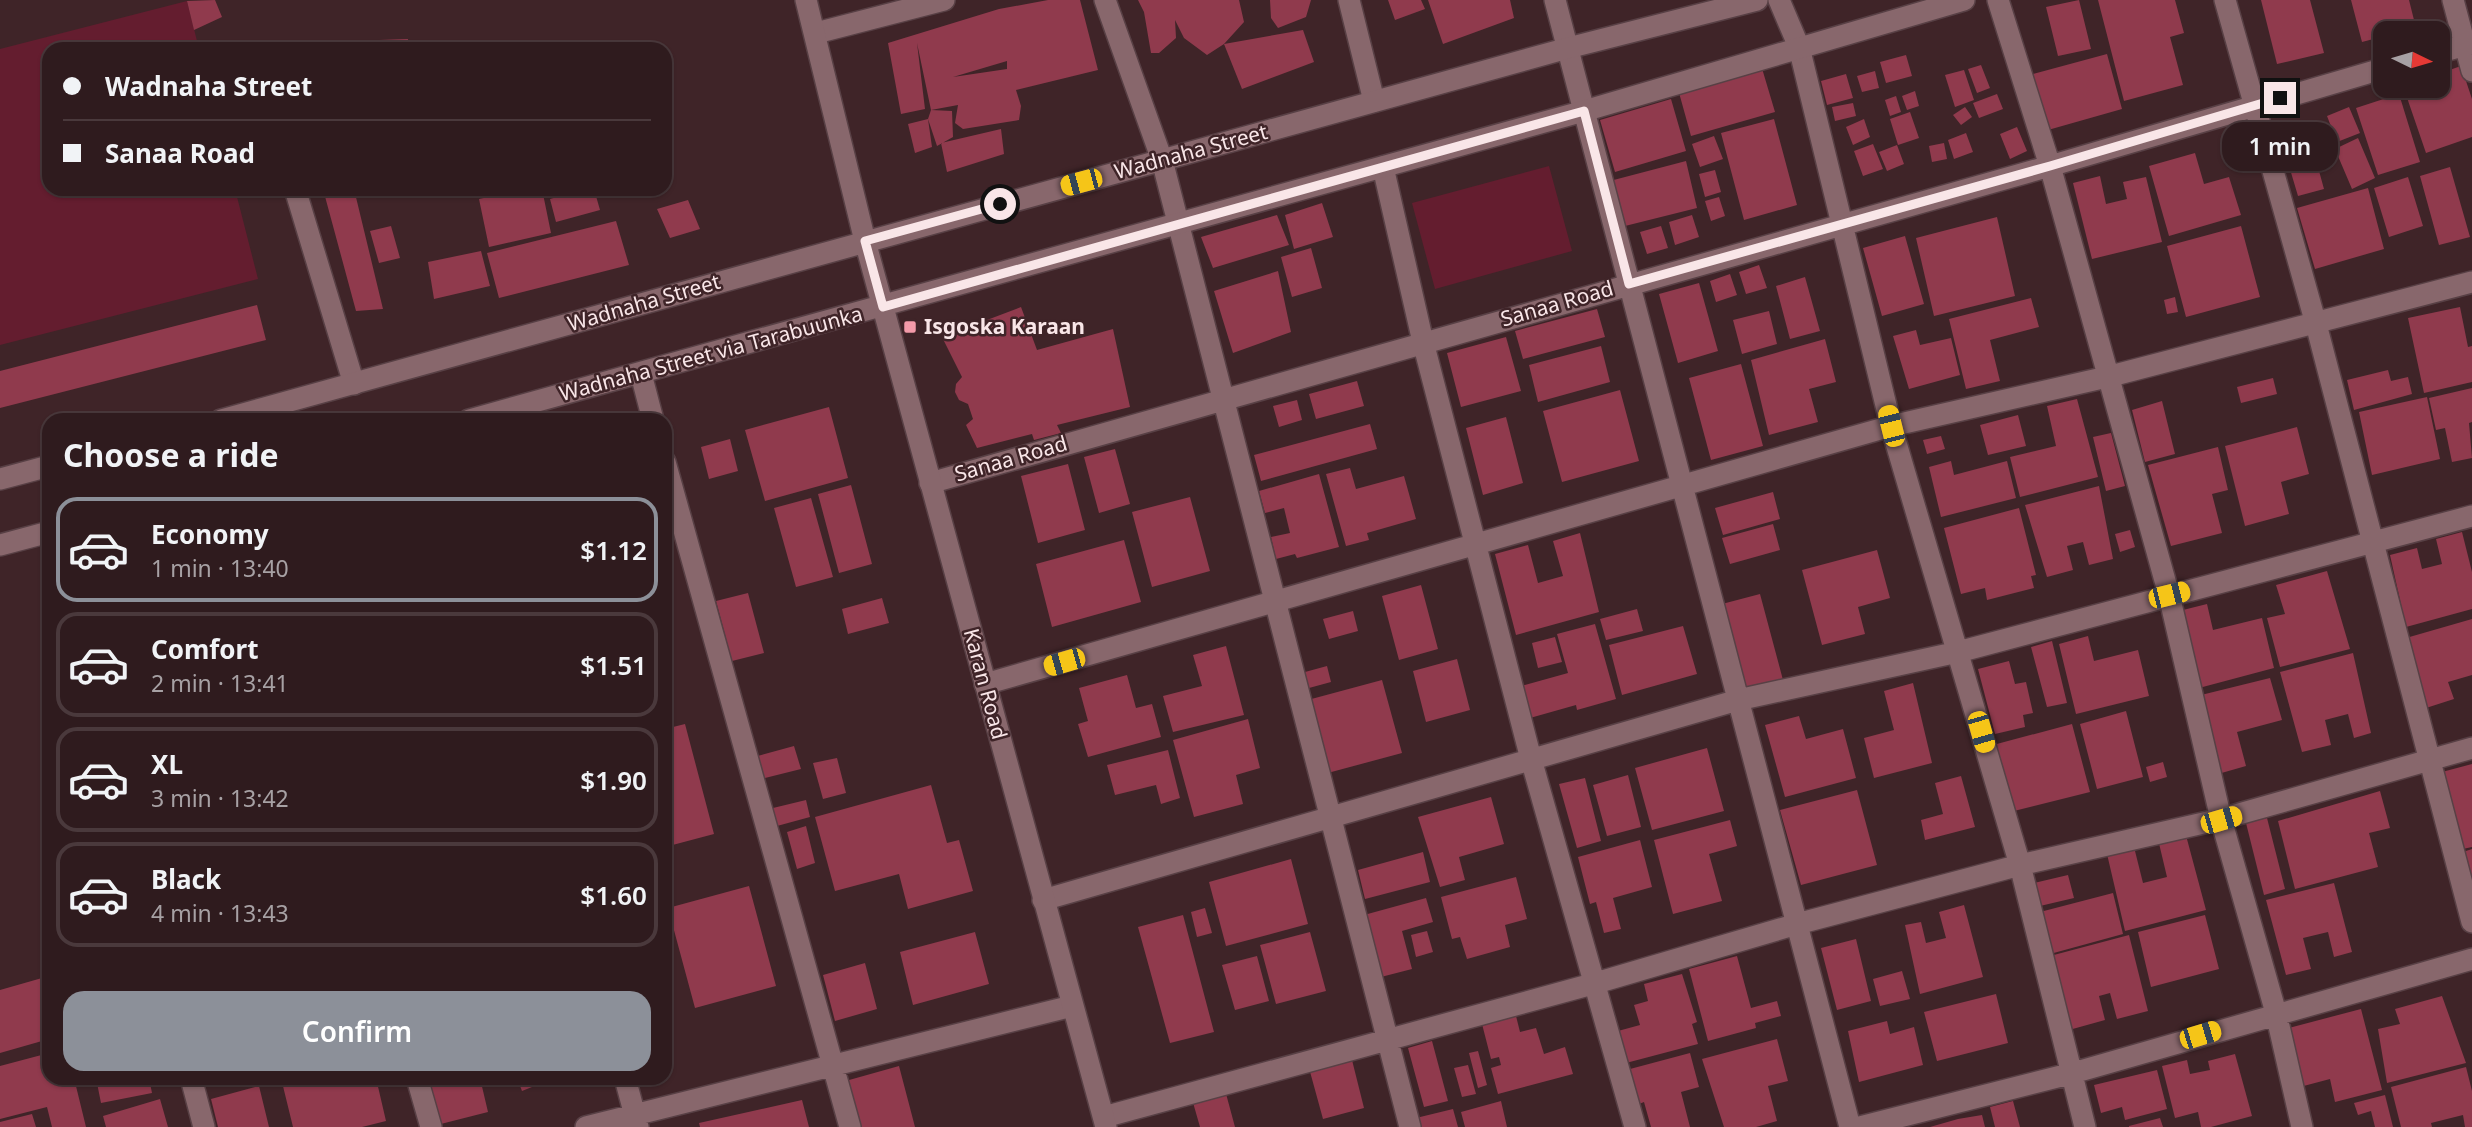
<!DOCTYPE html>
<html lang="en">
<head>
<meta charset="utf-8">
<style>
	:root { --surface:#2f1b1e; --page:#372427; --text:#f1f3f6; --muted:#a7a1a4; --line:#4a393c; --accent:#8c9099 }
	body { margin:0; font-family:"Noto Sans",sans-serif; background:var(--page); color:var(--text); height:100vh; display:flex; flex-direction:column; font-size:26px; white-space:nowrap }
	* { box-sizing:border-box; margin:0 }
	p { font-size:23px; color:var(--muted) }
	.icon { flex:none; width:38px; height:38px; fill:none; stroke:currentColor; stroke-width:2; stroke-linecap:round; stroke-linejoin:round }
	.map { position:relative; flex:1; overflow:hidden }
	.panel { position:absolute; left:42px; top:413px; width:630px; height:672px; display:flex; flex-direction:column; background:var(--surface); border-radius:21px; box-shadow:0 2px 5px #0004,0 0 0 2px var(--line) }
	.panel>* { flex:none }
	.hud { position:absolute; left:42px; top:42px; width:630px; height:154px; border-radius:21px; box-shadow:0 2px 5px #0004,0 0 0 2px var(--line); display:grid; align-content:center; height:154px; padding:0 21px; background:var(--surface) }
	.needle { width:46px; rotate:95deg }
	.fabs { position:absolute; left:2373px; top:21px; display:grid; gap:14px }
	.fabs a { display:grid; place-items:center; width:77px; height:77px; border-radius:14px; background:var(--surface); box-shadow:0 2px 5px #0004,0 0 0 2px var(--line); font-size:35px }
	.end { position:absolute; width:32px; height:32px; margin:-16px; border:9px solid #f9e6e8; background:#111; box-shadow:0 0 0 4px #111 }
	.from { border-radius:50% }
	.bubble { position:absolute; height:49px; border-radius:21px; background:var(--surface); box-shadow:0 2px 5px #0004,0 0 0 2px var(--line); font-size:23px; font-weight:600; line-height:49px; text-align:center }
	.car { position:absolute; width:21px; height:42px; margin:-21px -10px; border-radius:9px; box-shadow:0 0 5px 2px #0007; background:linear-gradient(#f5c518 24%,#345 0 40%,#f5c518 0 76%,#345 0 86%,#f5c518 0) }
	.hud b { display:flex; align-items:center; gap:24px; height:66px; font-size:26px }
	.hud b+b { border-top:2px solid var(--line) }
	.hud i { width:18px; height:18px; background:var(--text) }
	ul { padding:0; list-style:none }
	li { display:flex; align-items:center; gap:21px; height:105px; margin:0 14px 10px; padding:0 7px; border:4px solid var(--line); border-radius:21px }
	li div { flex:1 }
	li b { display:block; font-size:26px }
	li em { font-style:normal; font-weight:600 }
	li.active { border-color:var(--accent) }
	li>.icon { width:63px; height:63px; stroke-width:1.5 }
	h2 { padding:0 21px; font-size:32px; line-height:84px }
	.button { display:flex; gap:14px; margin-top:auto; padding:14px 21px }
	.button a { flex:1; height:80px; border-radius:21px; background:var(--accent); color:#fff; font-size:28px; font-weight:600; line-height:80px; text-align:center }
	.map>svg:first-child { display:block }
	.green { fill:#641d2f }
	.building { fill:#903a4d; fill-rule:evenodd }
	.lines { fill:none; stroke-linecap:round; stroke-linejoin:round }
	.lane-casing { stroke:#584045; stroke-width:24 }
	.street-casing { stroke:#584045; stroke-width:24 }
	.secondary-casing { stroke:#584045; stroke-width:24 }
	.lane { stroke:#88676c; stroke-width:21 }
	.street { stroke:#88676c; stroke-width:21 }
	.secondary { stroke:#88676c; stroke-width:21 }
	.route { stroke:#f9e6e8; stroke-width:9 }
	.poi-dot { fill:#f39aa9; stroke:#3f2428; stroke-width:2.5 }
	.labels { text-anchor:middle; stroke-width:5; stroke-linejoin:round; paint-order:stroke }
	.street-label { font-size:21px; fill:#f9e6e8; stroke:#3f2428 }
	.poi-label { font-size:21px; font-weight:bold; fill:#f9e6e8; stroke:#3f2428; text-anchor:start }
</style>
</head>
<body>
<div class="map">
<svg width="2472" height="1127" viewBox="0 0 2472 1127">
	<rect width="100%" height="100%" fill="#3f2428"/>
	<path class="green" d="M187 1 199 49H49V189H235L258 279 0 345V49Z
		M1549 166 1572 251 1435 289 1412 203Z"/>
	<path class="building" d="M215 0 222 17 194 30 187 1Z
		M1048 0H1080L1098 70 1016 90 1021 106 1019 120 963 129 955 123 958 105 931 110 917 43 925 109 901 114 888 43 999 9ZM1007 61V69L953 77Z
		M1138 0H1239L1244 22 1224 44 1303 30 1314 62 1242 89 1224 44 1207 55 1184 38 1175 20 1176 38 1159 53H1151L1144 12Z
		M1270 0H1311L1306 17 1278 28 1271 18Z
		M1388 0H1421L1425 9 1395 20Z
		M1428 0H1510L1514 18 1443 44Z
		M2079 0 2091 49 2058 56 2046 7Z
		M2098 0H2175L2184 33 2170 37 2183 85 2124 101Z
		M2261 0H2310L2324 53 2277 64Z
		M2351 0H2409L2416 28 2362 42Z
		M408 39 407 49H377L379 40Z
		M2107 54 2122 109 2048 130 2033 74Z
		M1906 55 1912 76 1886 83 1880 62Z
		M1761 65 1775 112 1691 136 1678 89Z
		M1981 65 1990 88 1977 93 1968 69Z
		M2461 66 2472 99V137L2426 153 2403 86H2438V74Z
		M1964 70 1974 100 1955 107 1945 75Z
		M1875 71 1879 88 1862 92 1857 76Z
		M1846 74 1853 98 1827 105 1821 81Z
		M1915 91 1919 106 1907 110 1902 96Z
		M1997 94 2003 109 1979 118 1973 103Z
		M2399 94 2420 162 2378 175 2356 108Z
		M1896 96 1901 112 1890 116 1885 100Z
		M1671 99 1686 151 1615 172 1600 120Z
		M1853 103 1856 116 1835 121 1832 107Z
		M1965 107 1972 117 1961 125 1953 115Z
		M2349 107 2360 133 2337 142 2327 116Z
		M931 110 952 111 953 137 937 146 928 119 932 147 915 153 908 124 928 119Z
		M1910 112 1919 138 1898 145 1890 119Z
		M1774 119 1797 205 1744 220 1721 133Z
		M1864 119 1870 137 1853 145 1846 127Z
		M2017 127 2027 151 2010 159 2000 134Z
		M1001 129 1004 154 947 172 941 143Z
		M2308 131 2324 189 2298 196 2281 139Z
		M1966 133 1973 152 1954 159 1948 140Z
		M1714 136 1723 159 1700 167 1692 144Z
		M2358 138 2375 178 2352 189 2335 149Z
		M1944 143 1947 159 1932 162 1929 146Z
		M1873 144 1883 169 1863 176 1854 151Z
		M1897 145 1904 164 1887 171 1879 152Z
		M2195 153 2204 184 2229 177 2241 215 2169 236 2149 166Z
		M1686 161 1697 208 1617 228 1606 182Z
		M2450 167 2470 237 2439 245 2420 176Z
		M1715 170 1721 192 1705 197 1699 174Z
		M2100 176 2106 204 2127 199 2123 182 2146 177 2162 242 2092 259 2073 183Z
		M2408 177 2423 226 2389 237 2374 188Z
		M2368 188 2384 249 2315 269 2297 208Z
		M323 189H354L383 309 356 311Z
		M525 189H542L551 233 489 247 479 199Z
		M584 189H594L600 210 556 222 550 199Z
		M1719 197 1725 216 1711 221 1705 201Z
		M688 200 700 229 670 238 657 209Z
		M1322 203 1333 237 1294 249 1285 215Z
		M1277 215 1289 245 1213 268 1201 237Z
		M1692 215 1699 237 1675 245 1669 222Z
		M1997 217 2015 296 1934 316 1916 238Z
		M616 221 629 265 499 298 487 253Z
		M391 226 400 258 379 263 370 231Z
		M1661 226 1668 248 1647 254 1640 232Z
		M2241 226 2260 297 2186 317 2167 246Z
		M1905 236 1924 304 1882 316 1863 248Z
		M1311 248 1322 288 1292 297 1281 257Z
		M481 251 490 286 434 299 428 262Z
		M1759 265 1767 288 1746 294 1739 272Z
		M1278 271 1291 332 1233 353 1214 291Z
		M1730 274 1737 295 1716 302 1710 281Z
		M1805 277 1820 331 1790 339 1776 286Z
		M1699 283 1718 351 1678 363 1659 294Z
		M2175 297 2178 312 2167 314 2164 300Z
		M2031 298 2039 327 1990 340 2000 381 1966 389 1949 319Z
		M257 305 266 340 0 408V371Z
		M1021 307 1037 350 1113 329 1130 407 1057 425 1061 433 1034 440 1032 434 977 448 966 425 973 419 968 404 959 400 955 392 956 384 962 377 942 337Z
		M2460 307 2468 347 2472 346V382L2424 393 2408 318Z
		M1597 309 1605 337 1523 359 1515 331Z
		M1769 311 1777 344 1742 354 1733 320Z
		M1916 330 1920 345 1951 338 1960 375 1909 389 1893 336Z
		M1506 337 1521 391 1461 407 1447 353Z
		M1825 339 1836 382 1809 389 1818 422 1769 435 1751 360Z
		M1601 346 1610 382 1538 402 1529 365Z
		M1741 364 1763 446 1711 460 1689 378Z
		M2388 370 2391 381 2408 377 2412 394 2354 410 2347 380Z
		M2273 378 2277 394 2241 403 2237 387Z
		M1357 381 1364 406 1316 419 1309 394Z
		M2472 388V422L2469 423 2472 458 2452 462 2445 428 2436 430 2429 398Z
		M1620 390 1639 461 1562 482 1543 411Z
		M2427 397 2440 459 2372 475 2359 412Z
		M2077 399 2098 477 2020 497 2010 457 2056 446 2047 406Z
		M1297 400 1302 420 1279 427 1273 406Z
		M2162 401 2175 454 2145 462 2132 410Z
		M829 407 848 478 765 501 745 430Z
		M2018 415 2026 446 1988 455 1980 425Z
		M1506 417 1523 483 1483 495 1466 428Z
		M1370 424 1377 449 1261 481 1254 455Z
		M2297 427 2309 474 2281 482 2289 514 2245 526 2225 446Z
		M2111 433 2125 486 2106 491 2093 437Z
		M1941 436 1945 449 1927 454 1923 440Z
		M730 439 738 471 709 479 701 447Z
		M2218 447 2228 490 2212 494 2222 533 2171 546 2148 465Z
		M1115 449 1130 504 1099 513 1084 457Z
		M1951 461 1954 475 2007 461 2016 498 1941 517 1929 467Z
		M1068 464 1085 530 1038 543 1021 476Z
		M1350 468 1356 489 1404 476 1416 519 1367 533 1369 540 1346 546 1326 474Z
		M1319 474 1339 547 1297 558 1295 554 1276 559 1271 537 1290 533 1284 508 1265 513 1259 491Z
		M851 485 872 564 839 573 818 494Z
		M2099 486 2113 559 2089 565 2083 542 2067 546 2073 570 2047 577 2025 505Z
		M1773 492 1780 519 1723 535 1715 508Z
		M1190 497 1210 571 1152 587 1132 512Z
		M811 498 833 577 796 587 774 508Z
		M2019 508 2036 575 2031 576 2034 588 1987 600 1985 588 1961 594 1944 528Z
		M1773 524 1780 550 1730 564 1722 538Z
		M2130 530 2135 547 2120 552 2115 534Z
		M2462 532 2472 572V609L2406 627 2390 555 2417 548 2422 569 2442 564 2436 539Z
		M1580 533 1599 612 1516 635 1495 554 1528 545 1538 583 1563 576 1553 541Z
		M1124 540 1141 602 1052 627 1036 564Z
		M1877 550 1890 598 1858 607 1865 634 1822 645 1802 570Z
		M2327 571 2350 649 2280 667 2267 618 2285 614 2276 585Z
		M1421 585 1438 649 1399 660 1382 596Z
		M748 593 764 653 732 661 716 601Z
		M1760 594 1783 680 1726 696 1703 609Z
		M882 598 889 623 848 634 842 609Z
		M2207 604 2213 630 2262 618 2274 668 2199 688 2179 611Z
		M1637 609 1643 631 1606 640 1600 619Z
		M1353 611 1358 631 1329 639 1323 619Z
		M2472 619V675L2448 682 2454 699 2426 708 2406 638Z
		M1595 624 1616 699 1577 710 1576 705 1530 718 1521 686 1568 673 1557 634Z
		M1683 626 1697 674 1622 695 1609 645Z
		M2088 636 2094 661 2138 650 2149 696 2076 714 2059 644Z
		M1555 637 1562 662 1538 668 1532 643Z
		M2052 641 2067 703 2047 707 2031 647Z
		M1226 646 1244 715 1173 732 1163 696 1202 686 1193 655Z
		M2353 653 2371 733 2354 738 2348 714 2325 720 2331 745 2302 752 2280 672Z
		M1457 659 1470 710 1426 722 1413 671Z
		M2009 661 2015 684 2026 682 2033 713 2023 715 2025 727 1995 734 1978 669Z
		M1327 666 1331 682 1309 688 1305 672Z
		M1127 675 1136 708 1152 704 1161 737 1088 757 1078 724 1088 721 1079 688Z
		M2270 678 2282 720 2237 732 2246 766 2218 774 2197 696Z
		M1382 680 1402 753 1324 774 1304 701Z
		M1913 683 1932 763 1874 778 1864 738 1894 730 1884 691Z
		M2126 711 2143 777 2097 789 2080 724Z
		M1799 716 1806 739 1843 729 1856 778 1785 797 1765 725Z
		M1248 719 1260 768 1236 775 1243 804 1194 817 1173 740Z
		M685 724 714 834 665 847V729Z
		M2072 724 2090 792 2010 812 1993 745Z
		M794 746 801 769 761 779 754 757Z
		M1707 748 1724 811 1652 830 1635 768Z
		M1168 750 1180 798 1161 804 1156 785 1115 795 1107 765Z
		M837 758 846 793 823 799 813 763Z
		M2163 762 2167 777 2150 782 2146 767Z
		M2472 764V847L2458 850 2442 772Z
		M1628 775 1641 827 1607 836 1593 785Z
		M1961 776 1975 827 1925 840 1921 820 1943 814 1935 783Z
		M1585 778 1601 841 1577 848 1559 784Z
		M931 785 947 843 959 840 973 891 908 909 899 874 835 891 815 817Z
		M1857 790 1877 865 1801 885 1780 810Z
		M2380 791 2390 828 2369 833 2378 867 2295 889 2278 821Z
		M1491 797 1504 844 1459 857 1465 880 1440 887 1418 817Z
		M806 800 810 817 777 826 773 808Z
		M2267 818 2285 889 2264 895 2246 823Z
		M1730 820 1737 846 1709 854 1722 901 1673 914 1654 840Z
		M806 826 815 863 797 869 787 832Z
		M2184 828 2206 910 2125 931 2107 854 2134 847 2143 883 2167 877 2157 835Z
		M1640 840 1652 887 1613 898 1621 929 1604 933 1596 902 1590 904 1578 857Z
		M2472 849V897L2460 853Z
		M1423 852 1430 882 1365 899 1358 870Z
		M1291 859 1308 924 1226 946 1209 882Z
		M2068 875 2074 898 2040 906 2034 883Z
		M1516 877 1527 919 1505 925 1510 947 1467 959 1460 937 1452 939 1441 897Z
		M2334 883 2352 952 2334 957 2328 932 2303 938 2311 969 2286 975 2266 900Z
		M749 886 776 986 695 1008 668 908Z
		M2113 893 2123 934 2050 954 2040 912Z
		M1426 898 1433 922 1402 931 1412 969 1381 977 1364 915Z
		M1964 905 1983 977 1920 994 1905 925 1921 922 1926 943 1946 938 1939 912Z
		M1205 908 1212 933 1197 937 1191 912Z
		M1183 915 1214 1032 1170 1043 1138 927Z
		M2205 915 2219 969 2151 987 2138 932Z
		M1427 931 1433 952 1416 957 1411 935Z
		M975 932 989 984 913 1005 900 952Z
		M1310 932 1326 991 1276 1004 1260 945Z
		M2129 935 2148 1011 2117 1019 2110 993 2099 996 2105 1020 2069 1030 2050 956Z
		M1856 939 1871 1001 1837 1010 1821 948Z
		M1257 956 1269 1001 1235 1010 1222 965Z
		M1737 956 1751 1008 1777 1001 1781 1016 1755 1023 1756 1028 1708 1041 1689 969Z
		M865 963 877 1009 835 1021 823 975Z
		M1902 971 1910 999 1880 1006 1873 979Z
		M1682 974 1697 1022 1692 1024 1698 1044 1626 1063 1618 1031 1640 1025 1634 1005 1648 1001 1644 984Z
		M49 976V1039L0 1053V990Z
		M1996 994 2008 1043 1937 1061 1924 1012Z
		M2442 996 2466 1063 2387 1083 2378 1029 2400 1024 2395 1009Z
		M2361 1009 2382 1090 2335 1102 2330 1079 2296 1088 2281 1030Z
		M1516 1016 1520 1032 1536 1028 1544 1054 1565 1047 1573 1074 1498 1094 1491 1068 1501 1065 1499 1057 1491 1059 1482 1024Z
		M1887 1021 1890 1034 1914 1027 1923 1065 1859 1082 1848 1031Z
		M1777 1039 1788 1081 1768 1086 1777 1121 1756 1127H1724L1702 1059Z
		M1432 1041 1448 1101 1424 1107 1408 1048Z
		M1478 1051 1487 1085 1478 1088 1469 1053Z
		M49 1053V1078H74L86 1127H52L47 1107 0 1119V1066Z
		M1690 1053 1699 1087 1681 1092 1690 1127H1651L1644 1102 1639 1104 1630 1069Z
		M2235 1054 2252 1116 2211 1127H2201L2198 1112 2175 1118 2162 1066 2187 1060 2190 1074 2210 1070 2208 1061Z
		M1351 1056 1364 1108 1323 1119 1309 1068Z
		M1468 1065 1476 1094 1462 1097 1454 1068Z
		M899 1066 915 1127H854L842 1082Z
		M2466 1067 2472 1091V1127H2465L2463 1115 2431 1123 2432 1127H2401L2391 1087Z
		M2157 1070 2167 1109 2125 1120 2122 1107 2101 1113 2094 1085Z
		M96 1078H149L152 1093 101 1103Z
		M281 1078H376L386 1121 362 1127H293Z
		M411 1078H480L488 1112 429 1127Z
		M517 1078H546L547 1081 522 1091Z
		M259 1086 269 1127H218L211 1099Z
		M1225 1090 1235 1127H1200L1192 1099Z
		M2385 1095 2393 1127H2375L2371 1111 2358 1115 2354 1103Z
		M160 1099 168 1127H106L103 1116Z
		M802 1100 809 1127H700L699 1123Z
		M1501 1101 1507 1127H1465L1461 1112Z
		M2013 1101 2020 1127H1995L1990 1107Z
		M1453 1109 1458 1127H1418L1416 1118Z
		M32 1114 36 1127H0V1122Z
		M1982 1115 1985 1127H1930L1958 1119Z
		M2160 1118 2163 1127H2129V1126Z"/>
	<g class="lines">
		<defs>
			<path id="lane" d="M295 189 354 384"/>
			<path id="street" d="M1105 0 1162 160 1410 1127
				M1349 0 1374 101
				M1555 0 1850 1127
				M1779 0 1799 47 1891 426 2020 865 2085 1127
				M1998 0 2050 166 2169 595 2221 819 2276 1013 2302 1127
				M2225 0 2316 324 2472 922
				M2453 0 2472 71
				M816 33 944 0
				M2438 53 2472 43
				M1383 167 1423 342 1531 759 1635 1127
				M641 374 653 420
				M665 462 850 1127
				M930 483 2050 166 2385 68
				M985 684 1891 426 2107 377 2472 282
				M1043 900 1738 700 1958 652 2472 516
				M191 1078 204 1127
				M417 1078 431 1127
				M625 1078 638 1127
				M1104 1117 1596 983 1797 924 2020 865 2221 819 2472 748
				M586 1127 1072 1006
				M1860 1127 2073 1073 2472 959"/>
			<path id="secondary" d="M806 0 865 241 1106 1127
				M221 420 1568 48 1757 0
				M469 420 1584 111 1964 0
				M0 479 49 466
				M0 545 49 532"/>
		</defs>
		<use href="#lane" class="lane-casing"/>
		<use href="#street" class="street-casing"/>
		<use href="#secondary" class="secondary-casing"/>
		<use href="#lane" class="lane"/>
		<use href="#street" class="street"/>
		<use href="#secondary" class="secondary"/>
	</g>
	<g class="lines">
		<path class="route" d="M1000 204 865 241 883 307 1584 111 1629 284 2050 166 2280 98"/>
	</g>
	<rect class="poi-dot" x="903" y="320" width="14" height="14" rx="3.5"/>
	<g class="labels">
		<g class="street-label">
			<text transform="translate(1191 152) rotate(-15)" y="7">Wadnaha Street</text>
			<text transform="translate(644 303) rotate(-16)" y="7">Wadnaha Street</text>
			<text transform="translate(1557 304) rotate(-16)" y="7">Sanaa Road</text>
			<text transform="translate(711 354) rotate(-15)" y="7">Wadnaha Street via Tarabuunka</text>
			<text transform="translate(1011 459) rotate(-16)" y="7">Sanaa Road</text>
			<text transform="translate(985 684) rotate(75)" y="7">Karan Road</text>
		</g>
		<g class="poi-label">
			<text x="924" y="334">Isgoska Karaan</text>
		</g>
	</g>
</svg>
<div class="fabs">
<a><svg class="needle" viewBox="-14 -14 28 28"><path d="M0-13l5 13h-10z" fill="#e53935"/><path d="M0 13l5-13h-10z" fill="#a7a1a4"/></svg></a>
</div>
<i class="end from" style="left:1000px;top:204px"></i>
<i class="end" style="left:2280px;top:98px"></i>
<div class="bubble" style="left:2222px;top:122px;width:116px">1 min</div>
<i class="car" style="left:1081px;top:182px;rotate:255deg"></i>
<i class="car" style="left:1891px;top:426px;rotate:346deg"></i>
<i class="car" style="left:2169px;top:595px;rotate:76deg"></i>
<i class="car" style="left:1064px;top:662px;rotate:254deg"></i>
<i class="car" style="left:1981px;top:732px;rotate:164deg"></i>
<i class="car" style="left:2221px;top:820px;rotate:74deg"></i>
<i class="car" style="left:2200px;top:1035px;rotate:73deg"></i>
<div class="hud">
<b><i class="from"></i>Wadnaha Street</b>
<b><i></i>Sanaa Road</b>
</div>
<section class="panel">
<h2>Choose a ride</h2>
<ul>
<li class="active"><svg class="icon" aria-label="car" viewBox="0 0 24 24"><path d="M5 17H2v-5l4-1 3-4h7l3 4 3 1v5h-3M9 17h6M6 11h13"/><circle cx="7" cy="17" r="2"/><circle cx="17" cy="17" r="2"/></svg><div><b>Economy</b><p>1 min · 13:40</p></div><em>$1.12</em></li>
<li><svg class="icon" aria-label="car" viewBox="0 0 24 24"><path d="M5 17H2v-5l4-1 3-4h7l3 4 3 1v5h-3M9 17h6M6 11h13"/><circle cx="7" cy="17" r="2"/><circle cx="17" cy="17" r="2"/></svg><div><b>Comfort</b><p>2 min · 13:41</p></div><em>$1.51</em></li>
<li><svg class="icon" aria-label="car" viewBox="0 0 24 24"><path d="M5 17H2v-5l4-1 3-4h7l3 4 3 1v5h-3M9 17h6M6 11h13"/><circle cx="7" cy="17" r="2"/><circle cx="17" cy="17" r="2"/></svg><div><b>XL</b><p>3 min · 13:42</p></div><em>$1.90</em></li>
<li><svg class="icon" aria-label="car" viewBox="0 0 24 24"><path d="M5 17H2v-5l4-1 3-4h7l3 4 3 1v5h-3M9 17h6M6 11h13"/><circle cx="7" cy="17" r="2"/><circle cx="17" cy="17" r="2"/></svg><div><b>Black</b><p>4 min · 13:43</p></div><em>$1.60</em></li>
</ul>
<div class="button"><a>Confirm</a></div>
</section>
</div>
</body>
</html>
